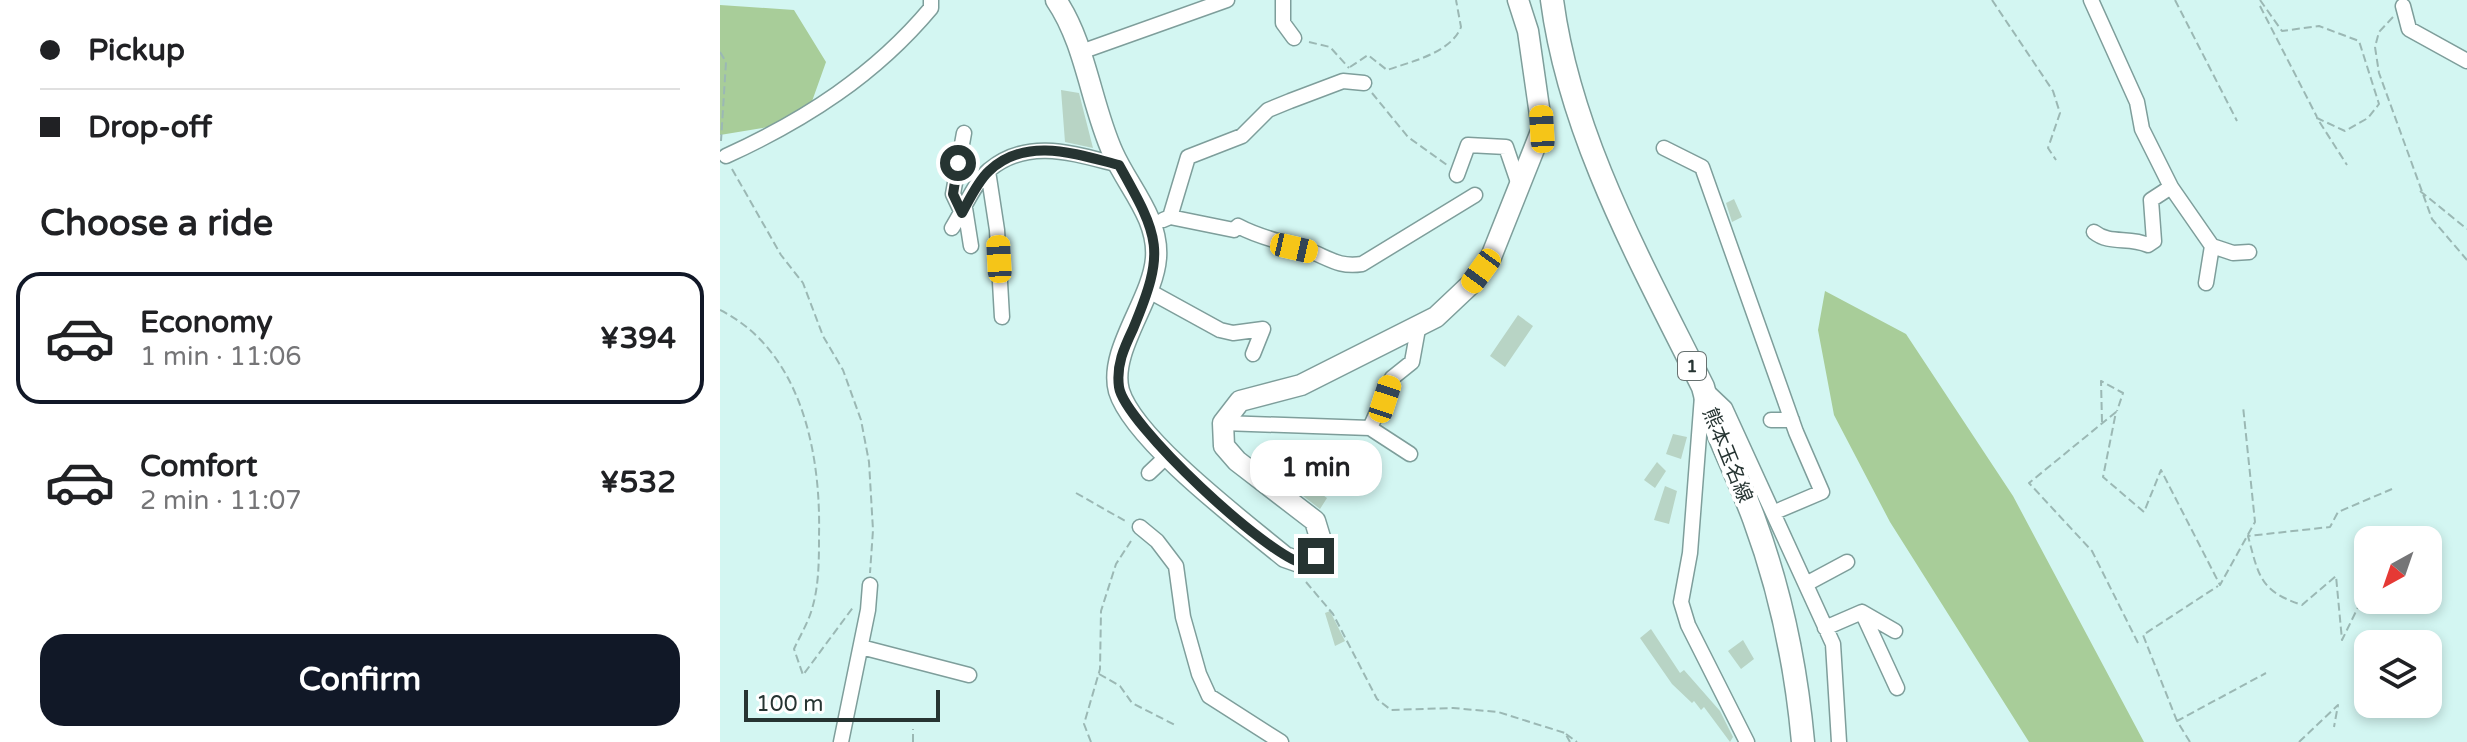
<!DOCTYPE html>
<html lang="en">
<head>
<meta charset="utf-8">
<style>
	:root { --surface:#fff; --page:#f2f2f2; --text:#202124; --muted:#757577; --line:#e0e0e0; --accent:#111827 }
	body { margin:0; font-family:"Varela Round","Noto Sans JP",sans-serif; background:var(--page); color:var(--text); height:100vh; display:flex; flex-direction:column; font-size:30px; white-space:nowrap }
	* { box-sizing:border-box; margin:0 }
	p { font-size:26px; color:var(--muted) }
	.icon { flex:none; width:44px; height:44px; fill:none; stroke:currentColor; stroke-width:2; stroke-linecap:round; stroke-linejoin:round }
	.map { position:relative; flex:1; overflow:hidden }
	.details { display:flex; flex-direction:column; background:var(--surface); width:720px }
	.details>* { flex:none }
	.top-card { display:grid; align-content:center; height:176px; padding:0 40px; background:var(--surface) }
	.needle { width:52px; rotate:220deg }
	.tools { position:absolute; left:1634px; top:526px; display:grid; gap:16px }
	.tools a { display:grid; place-items:center; width:88px; height:88px; border-radius:16px; background:var(--surface); box-shadow:0 4px 12px #0003; font-size:40px }
	.scale { position:absolute; left:24px; bottom:20px; width:196px; box-sizing:border-box; padding-left:8px; border:4px solid #263432; border-top:0; font-size:22px; line-height:28px; white-space:nowrap; color:#263432; -webkit-text-stroke:6px #fff; paint-order:stroke }
	.end { position:absolute; width:36px; height:36px; margin:-18px; border:10px solid #263432; background:#fff; box-shadow:0 0 0 4px #fff }
	.from { border-radius:50% }
	.bubble { position:absolute; height:56px; border-radius:24px; background:var(--surface); box-shadow:0 4px 12px #0003; font-size:26px; font-weight:800; line-height:56px; text-align:center }
	.car { position:absolute; width:24px; height:48px; margin:-24px -12px; border-radius:10px; box-shadow:0 0 6px 2px #0007; background:linear-gradient(#f5c518 24%,#345 0 40%,#f5c518 0 76%,#345 0 86%,#f5c518 0) }
	.top-card b { display:flex; align-items:center; gap:28px; height:76px; font-size:30px }
	.top-card b+b { border-top:2px solid var(--line) }
	.top-card i { width:20px; height:20px; background:var(--text) }
	ul { padding:0; list-style:none }
	li { display:flex; align-items:center; gap:24px; height:132px; margin:0 16px 12px; padding:0 24px; border:4px solid transparent; border-radius:24px }
	li div { flex:1 }
	li b { display:block; font-size:30px }
	li em { font-style:normal; font-weight:800 }
	li.selected { border-color:var(--accent) }
	li>.icon { width:72px; height:72px; stroke-width:1.5 }
	h2 { padding:0 40px; font-size:36px; line-height:96px }
	.primary-button { display:flex; gap:16px; margin-top:auto; padding:16px 40px }
	.primary-button a { flex:1; height:92px; border-radius:24px; background:var(--accent); color:#fff; font-size:32px; font-weight:800; line-height:92px; text-align:center }
	main { display:flex; flex:1; min-height:0 }
	.map>svg:first-child { display:block }
	.green { fill:#a8cd99 }
	.building { fill:#b8d4c5 }
	.lines { fill:none; stroke-linecap:round; stroke-linejoin:round }
	.street-casing { stroke:#7e9e9b; stroke-width:17 }
	.secondary-casing { stroke:#7e9e9b; stroke-width:23 }
	.primary-casing { stroke:#7e9e9b; stroke-width:25 }
	.path { stroke:#9bb8b4; stroke-width:2; stroke-dasharray:8 4; stroke-linecap:butt }
	.street { stroke:#fff; stroke-width:14 }
	.secondary { stroke:#fff; stroke-width:20 }
	.primary { stroke:#fff; stroke-width:22 }
	.route { stroke:#263432; stroke-width:10 }
	.labels { text-anchor:middle; stroke-width:8; stroke-linejoin:round; paint-order:stroke }
	.shield { fill:#fff; stroke:#677170; stroke-width:2 }
	.shield-label { font-size:18px; font-weight:bold; fill:#263432 }
	.street-label { font-size:20px; fill:#263432; stroke:#fff }
</style>
</head>
<body>
<main>
<section class="details">
<div class="top-card">
<b><i class="from"></i>Pickup</b>
<b><i></i>Drop-off</b>
</div>
<h2>Choose a ride</h2>
<ul>
<li class="selected"><svg class="icon" aria-label="car" viewBox="0 0 24 24"><path d="M5 17H2v-5l4-1 3-4h7l3 4 3 1v5h-3M9 17h6M6 11h13"/><circle cx="7" cy="17" r="2"/><circle cx="17" cy="17" r="2"/></svg><div><b>Economy</b><p>1 min · 11:06</p></div><em>¥394</em></li>
<li><svg class="icon" aria-label="car" viewBox="0 0 24 24"><path d="M5 17H2v-5l4-1 3-4h7l3 4 3 1v5h-3M9 17h6M6 11h13"/><circle cx="7" cy="17" r="2"/><circle cx="17" cy="17" r="2"/></svg><div><b>Comfort</b><p>2 min · 11:07</p></div><em>¥532</em></li>
</ul>
<div class="primary-button"><a>Confirm</a></div>
</section>
<div class="map">
<svg width="1747" height="742" viewBox="0 0 1747 742">
	<rect width="100%" height="100%" fill="#d3f6f2"/>
	<path class="green" d="M0 5 74 10 106 62 85 121 0 135Z
		M1105 291 1186 334 1293 496 1424 742H1309L1170 522 1114 415 1098 330Z"/>
	<path class="building" d="M341 90 359 93 373 148 345 142Z
		M1014 199 1022 217 1012 222 1006 203Z
		M798 315 813 326 785 367 770 356Z
		M953 434 967 437 961 459 946 454Z
		M937 462 946 471 935 488 924 480Z
		M585 482 607 498 600 509 578 492Z
		M945 486 957 491 949 524 934 520Z
		M610 611 625 641 615 646 605 613Z
		M931 629 960 673 964 670 1000 711 1013 737 1010 742 984 707 981 710 974 701 972 703 952 684 920 638Z
		M1023 640 1034 659 1021 669 1008 651Z"/>
	<g class="lines">
		<defs>
			<path id="street" d="M563 0V23L574 38
				M1371 0 1417 102 1422 129 1451 187 1431 200 1434 241 1428 245C1409 236 1390 245 1374 232
				M1683 6 1689 29 1747 61
				M358 53 507 0
				M944 148 982 167 1076 432 1102 492 1055 512
				M6 156C85 120 155 75 211 8V0
				M268 171 277 230 282 317
				M737 175 748 145 786 147 800 188
				M1451 187 1492 246 1486 283
				M245 208 251 246
				M242 213 233 194 244 133
				M450 217 514 230 518 226C546 241 569 242 595 253 613 261 622 267 642 264L755 195
				M443 220 450 217 468 157 522 136 548 110 570 101 623 81 644 83
				M232 228C243 211 254 183 269 170 309 137 355 154 399 165
				M1492 246 1513 253 1529 252
				M429 291 500 330 513 333 543 329 533 354
				M986 390 1005 408 1113 644 1119 742
				M982 396 970 553 961 602 968 625 1027 742
				M1051 420H1072
				M503 423 650 428 690 454
				M650 428 672 378 692 362 698 329
				M429 473 447 456
				M420 527 437 541 456 566 463 617 479 674 489 696 561 742
				M1086 584 1127 562
				M1142 612 1177 688
				M1105 628 1142 612 1175 631
				M141 647 249 675
				M121 742 148 610 150 585"/>
			<path id="secondary" d="M336 0C366 44 371 105 393 153 408 187 439 218 436 258 433 300 388 351 399 391 414 440 524 523 565 557L585 564 602 544 595 521 517 461 504 446 503 423 520 401 581 385 716 317 751 284 771 257 822 129 808 31 798 0"/>
			<path id="primary" d="M832 0C850 137 922 264 983 387 994 433 1018 475 1034 519 1061 592 1076 665 1083 742"/>
		</defs>
		<use href="#street" class="street-casing"/>
		<use href="#secondary" class="secondary-casing"/>
		<use href="#primary" class="primary-casing"/>
		<path class="path" d="M1272 0 1333 91 1340 113 1328 148 1336 160
			M1455 0 1517 121
			M1540 0 1562 31 1599 26 1639 41 1659 104 1648 118 1625 131 1597 118 1627 165
			M1540 6 1597 117
			M1673 17 1659 32 1655 47 1659 73 1712 219 1747 260
			M589 42 610 47 629 68
			M0 52 6 62 1 141
			M630 67 648 55 667 70C690 62 731 53 741 27L736 0
			M652 93 688 137 727 165
			M12 169 61 255 83 283 103 336 123 370 141 420 149 462 153 530 150 573
			M1700 191 1747 229
			M0 310C82 351 101 454 99 536 99 562 99 590 90 615 86 626 79 638 74 649L83 675 134 606
			M1382 422 1381 381 1403 393 1397 411
			M356 493 407 522
			M586 582 613 614 657 699 671 710 733 708 778 712 845 733 850 742
			M1646 591 1622 640 1616 576 1582 605C1540 591 1539 577 1528 536L1610 527 1618 512 1672 489
			M1418 643 1372 551 1309 483 1396 412 1383 477 1424 512 1441 470 1500 585 1535 522 1523 406
			M379 674 400 686 412 703 455 725
			M1457 721 1423 635 1498 586
			M846 734 857 742
			M193 742V729
			M371 742 364 724 380 669 381 611 396 564 411 541
			M1470 742 1457 721 1546 673
			M1579 742 1618 705 1614 727"/>
		<use href="#street" class="street"/>
		<use href="#secondary" class="secondary"/>
		<use href="#primary" class="primary"/>
	</g>
	<g class="lines">
		<path class="route" d="M238 163 233 194 242 213C249 200 258 181 269 171 306 136 356 154 399 165 440 238 446 250 413 329 404 348 396 365 399 387 404 423 550 559 585 564L596 556"/>
	</g>
	<g class="labels">
		<rect class="shield" x="958" y="352" width="28" height="28" rx="6"/>
		<g class="shield-label">
			<text x="972" y="372">1</text>
		</g>
		<g class="street-label">
			<text transform="translate(1008 455) rotate(68)" y="7">熊本玉名線</text>
		</g>
	</g>
</svg>
<div class="tools">
<a><svg class="needle" viewBox="-14 -14 28 28"><path d="M0-13l5 13h-10z" fill="#e53935"/><path d="M0 13l5-13h-10z" fill="#757577"/></svg></a>
<a><svg class="icon" aria-label="layers" viewBox="0 0 24 24"><path d="M12 4l9 5-9 5-9-5zM3 14l9 5 9-5"/></svg></a>
</div>
<div class="scale">100 m</div>
<i class="end from" style="left:238px;top:163px"></i>
<i class="end" style="left:596px;top:556px"></i>
<div class="bubble" style="left:530px;top:440px;width:132px">1 min</div>
<i class="car" style="left:822px;top:129px;rotate:357deg"></i>
<i class="car" style="left:574px;top:248px;rotate:103deg"></i>
<i class="car" style="left:279px;top:259px;rotate:357deg"></i>
<i class="car" style="left:761px;top:271px;rotate:216deg"></i>
<i class="car" style="left:665px;top:399px;rotate:18deg"></i>
</div>
</main>
</body>
</html>
